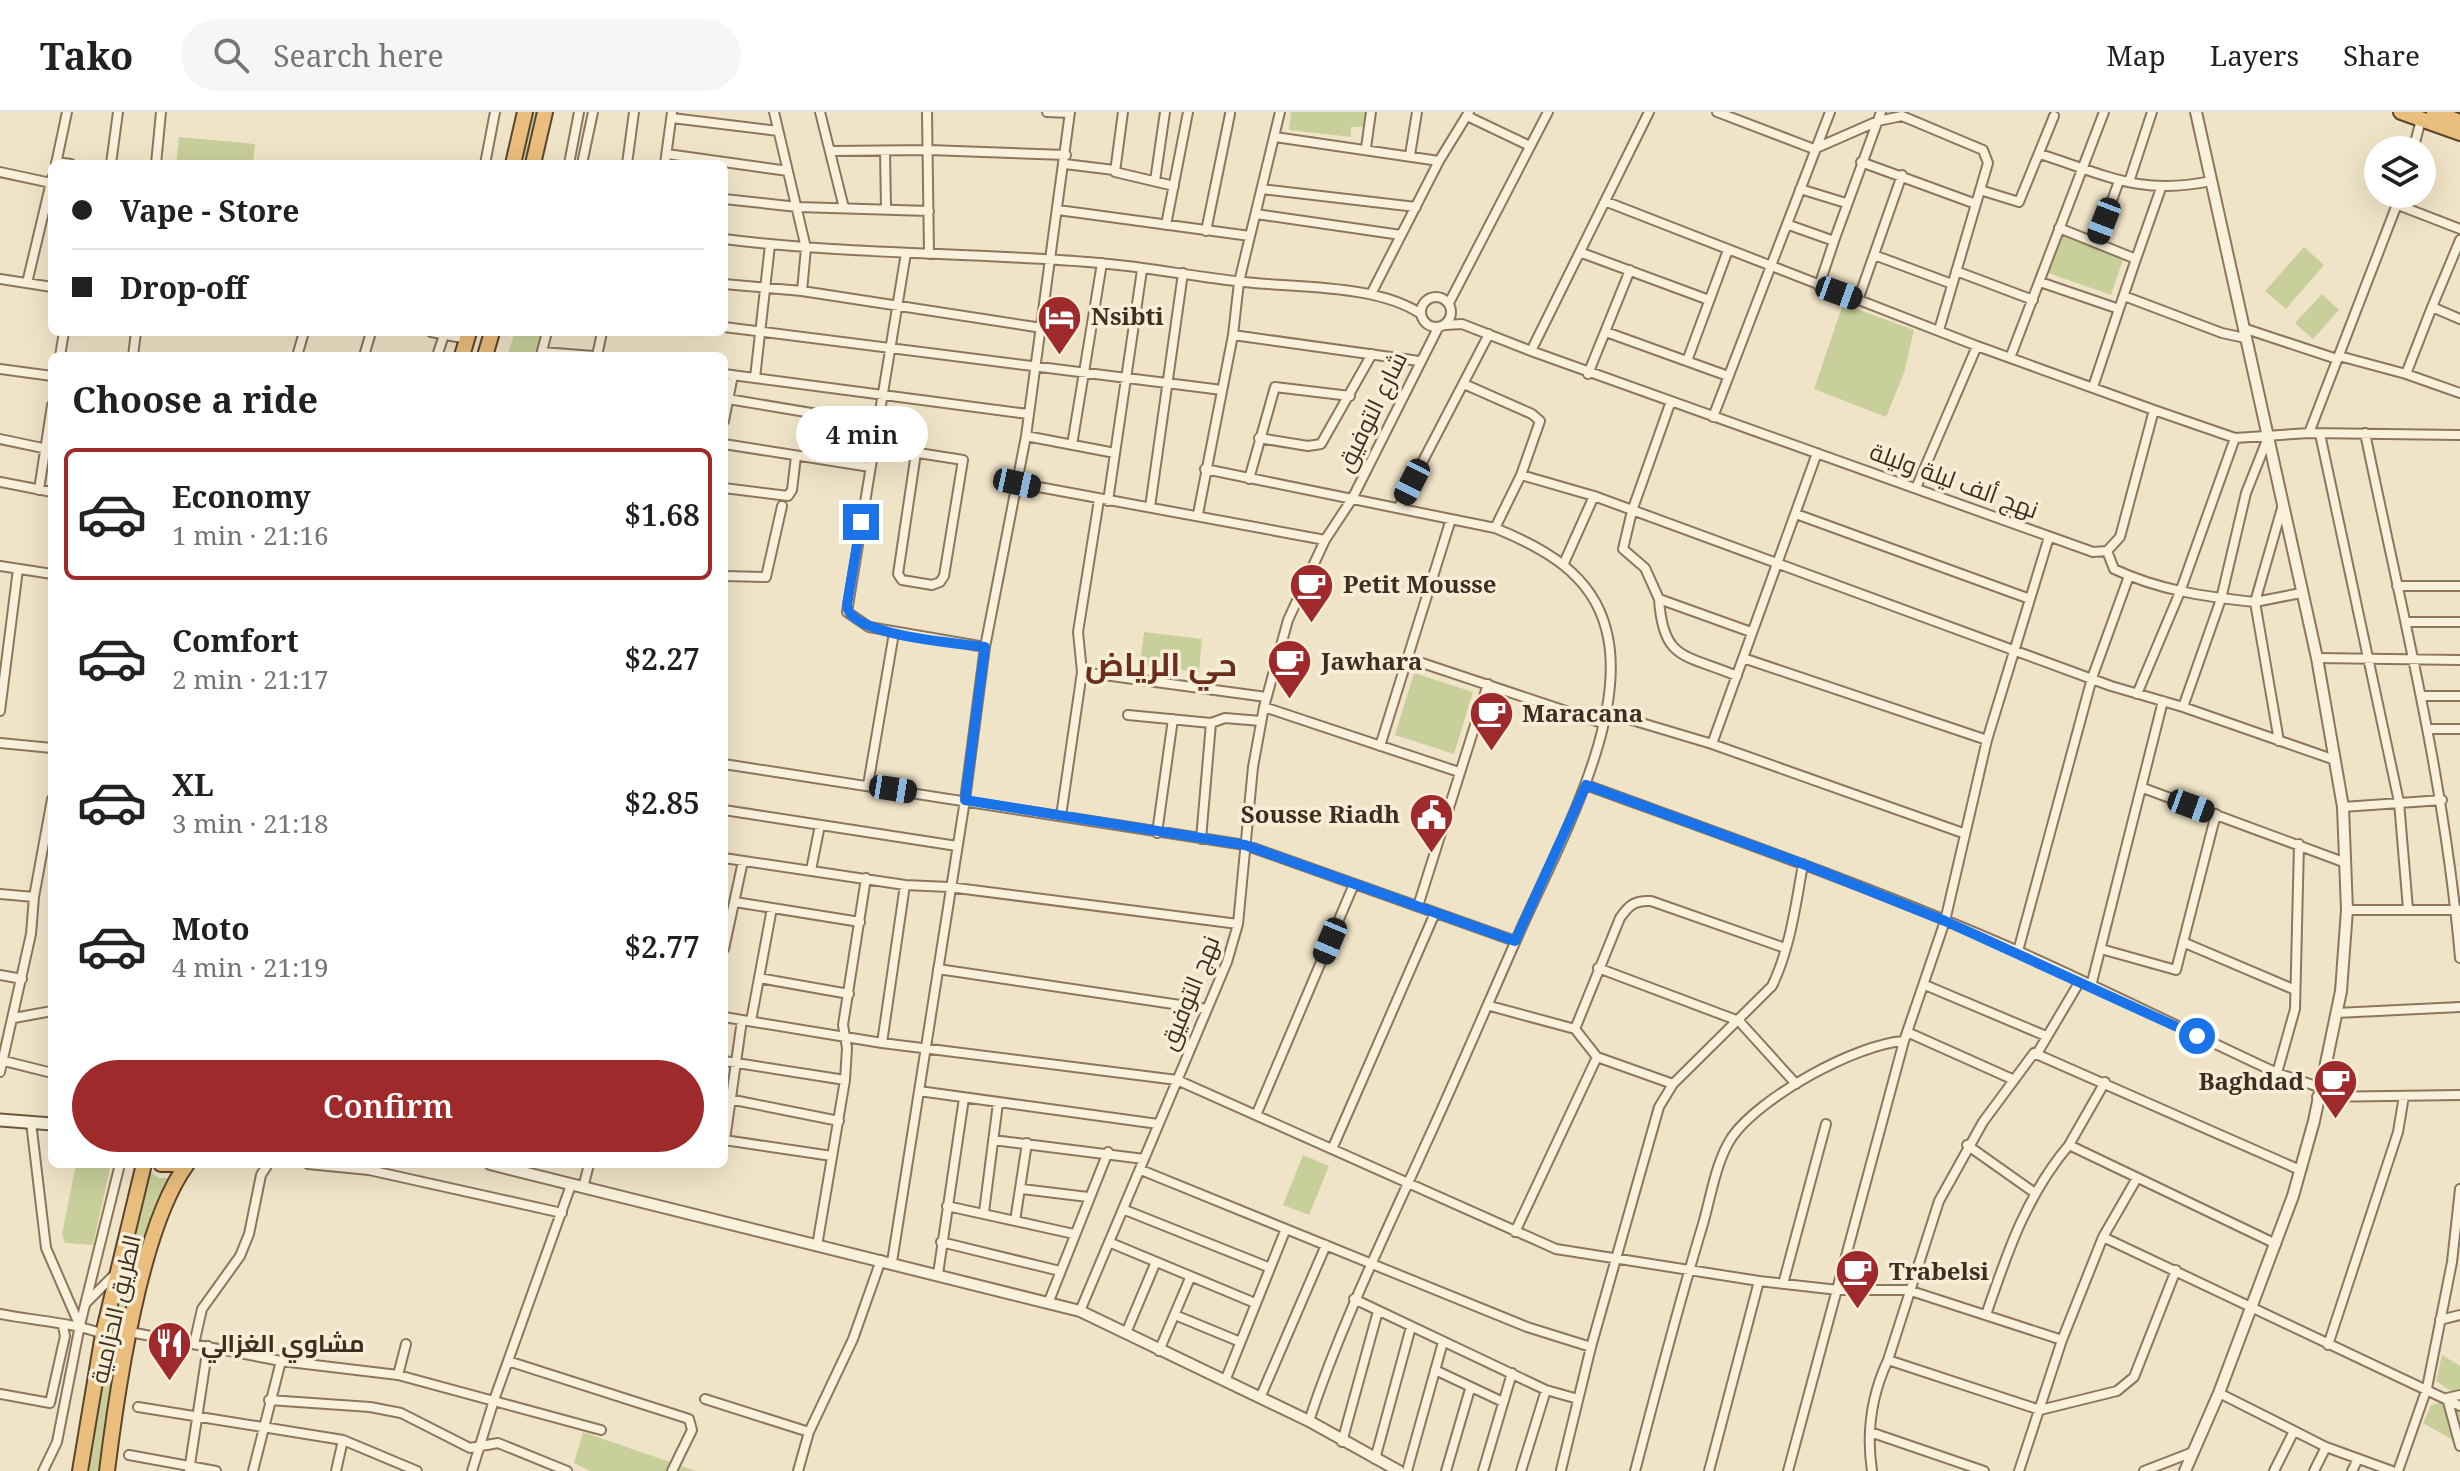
<!DOCTYPE html>
<html lang="en">
<head>
<meta charset="utf-8">
<style>
	:root { --surface:#fff; --page:#f6f6f6; --text:#202124; --muted:#757577; --line:#e0e0e0; --accent:#9e2a2b }
	body { margin:0; font-family:"Noto Serif",Cairo,serif; background:var(--page); color:var(--text); height:100vh; display:flex; flex-direction:column; font-size:30px; white-space:nowrap }
	* { box-sizing:border-box; margin:0 }
	p { font-size:26px; color:var(--muted) }
	.icon { flex:none; width:44px; height:44px; fill:none; stroke:currentColor; stroke-width:2; stroke-linecap:round; stroke-linejoin:round }
	.map { position:relative; flex:1; overflow:hidden }
	.details { position:absolute; left:48px; top:240px; width:680px; height:816px; display:flex; flex-direction:column; background:var(--surface); border-radius:12px; box-shadow:0 8px 32px #0002 }
	.details>* { flex:none }
	.guide { position:absolute; left:48px; top:48px; width:680px; height:176px; border-radius:12px; box-shadow:0 8px 32px #0002; display:grid; align-content:center; height:176px; padding:0 24px; background:var(--surface) }
	.controls { position:absolute; left:2364px; top:24px; display:grid; gap:16px }
	.controls a { display:grid; place-items:center; width:72px; height:72px; border-radius:50%; background:var(--surface); box-shadow:0 8px 32px #0002; font-size:40px }
	.end { position:absolute; width:36px; height:36px; margin:-18px; border:10px solid #1a73e8; background:#fff; box-shadow:0 0 0 4px #fff }
	.from { border-radius:50% }
	.bubble { position:absolute; height:56px; border-radius:28px; background:var(--surface); box-shadow:0 8px 32px #0002; font-size:26px; font-weight:600; line-height:56px; text-align:center }
	.car { position:absolute; width:24px; height:48px; margin:-24px -12px; border-radius:10px; box-shadow:0 0 6px 2px #0007; background:linear-gradient(#222 24%,#8ab4d8 0 40%,#222 0 76%,#8ab4d8 0 86%,#222 0) }
	.guide b { display:flex; align-items:center; gap:28px; height:76px; font-size:30px }
	.guide b+b { border-top:2px solid var(--line) }
	.guide i { width:20px; height:20px; background:var(--text) }
	ul { padding:0; list-style:none }
	li { display:flex; align-items:center; gap:24px; height:132px; margin:0 16px 12px; padding:0 8px; border:4px solid transparent; border-radius:12px }
	li div { flex:1 }
	li b { display:block; font-size:30px }
	li em { font-style:normal; font-weight:600 }
	li.on { border-color:var(--accent) }
	li>.icon { width:72px; height:72px; stroke-width:1.5 }
	h2 { padding:0 24px; font-size:36px; line-height:96px }
	.button { display:flex; gap:16px; margin-top:auto; padding:16px 24px }
	.button a { flex:1; height:92px; border-radius:48px; background:var(--accent); color:#fff; font-size:32px; font-weight:600; line-height:92px; text-align:center }
	header { display:flex; align-items:center; gap:48px; box-sizing:border-box; height:112px; padding:0 40px; background:var(--surface); border-bottom:2px solid var(--line) }
	header strong { font-size:38px }
	nav { display:flex; gap:44px; margin-inline-start:auto; font-size:28px }
	.search { width:560px; height:72px; background:var(--page); display:flex; align-items:center; gap:20px; box-sizing:border-box; padding:0 28px; border-radius:44px; color:var(--muted); font-size:30px }
	.map>svg:first-child { display:block }
	.green { fill:#c9cf9b }
	.lines { fill:none; stroke-linecap:round; stroke-linejoin:round }
	.minor-casing { stroke:#8d765c; stroke-width:12 }
	.tertiary-casing { stroke:#8d765c; stroke-width:14 }
	.secondary-casing { stroke:#6f573f; stroke-width:15 }
	.trunk-casing { stroke:#5b4430; stroke-width:18 }
	.minor { stroke:#faf1dc; stroke-width:8 }
	.tertiary { stroke:#faf1dc; stroke-width:10 }
	.secondary { stroke:#faf1dc; stroke-width:11 }
	.trunk { stroke:#eabe7c; stroke-width:14 }
	.route { stroke:#1a73e8; stroke-width:10 }
	.labels { text-anchor:middle; stroke-width:7; stroke-linejoin:round; paint-order:stroke }
	.poi-label { font-size:24px; font-weight:bold; fill:#3d2e20; stroke:#f7eed8; text-anchor:start }
	.street-label { font-size:24px; fill:#3d2e20; stroke:#f7eed8 }
	.district-label { font-size:32px; font-weight:bold; fill:#6b2e1e; stroke:#f7eed8 }
</style>
</head>
<body>
<header>
<strong>Tako</strong>
<div class="search"><svg class="icon" aria-label="search" viewBox="0 0 24 24"><circle cx="10" cy="10" r="6"/><path d="M15 15l6 6"/></svg>Search here</div>
<nav><a>Map</a><a>Layers</a><a>Share</a></nav>
</header>
<div class="map">
<svg width="2460" height="1359" viewBox="0 0 2460 1359">
	<rect width="100%" height="100%" fill="#f0e4c8"/>
	<path class="green" d="M532 0H539L529 52H521Z
		M1291 0H1366L1364 15H1351V25L1289 18Z
		M179 25 255 32 253 52H176Z
		M2062 122 2124 145 2111 183 2048 161Z
		M2304 135 2324 153 2286 197 2265 179Z
		M2322 182 2339 198 2313 227 2295 211Z
		M1843 192 1914 218 1904 261 1886 305 1814 277Z
		M515 220H549L542 244H507Z
		M1144 520 1202 527 1199 560 1140 553Z
		M1414 561 1473 580 1454 642 1395 623Z
		M1303 1043 1329 1054 1309 1103 1283 1093Z
		M76 1052H111L93 1133 65 1131 62 1122Z
		M146 1057 159 1066H171L102 1359H86L110 1221Z
		M2442 1243 2460 1254V1285L2436 1269Z
		M2442 1290 2460 1300V1332L2423 1311 2431 1293Z
		M583 1320 696 1359H590L574 1351Z"/>
	<g class="lines">
		<defs>
			<path id="minor" d="M774 0 806 136 802 179
				M820 0 844 96
				M927 0 929 142
				M1047 0 1070 1
				M1123 0 1115 60 1174 74
				M1717 0 1814 37 1878 9 1902 4 1983 38 1988 51 1939 218
				M1467 4 1530 34
				M672 6 778 19
				M1275 25 1439 49
				M1366 36 1371 0
				M2413 38 2421 8
				M831 39 929 38 1066 43
				M885 40 886 96
				M667 42 788 59
				M2040 42C2106 63 2140 84 2211 69
				M1410 43 1417 0
				M56 50 71 52
				M1861 50 1976 92
				M56 52 67 0
				M111 52 118 0
				M156 52 161 0
				M485 52 495 0
				M569 52 579 0
				M582 52 593 0
				M627 52 634 0
				M665 52 672 0
				M1065 52 1114 58
				M0 60 51 71
				M1155 69 1165 0
				M2129 70 2152 0
				M1262 77 1416 95
				M1800 77 1846 91
				M1980 78 2019 90 2054 4
				M724 87 798 95 929 99
				M1607 90 1977 234 2154 298
				M2398 93 2460 117
				M1058 98 1250 124
				M1256 102 1401 123
				M1166 113 1188 0
				M1789 113 1834 129 1881 0
				M1206 119 1230 2
				M724 127C849 143 974 140 1099 151 1148 155 1195 165 1244 170 1296 176 1377 172 1421 202
				M2097 130 2119 69
				M906 141 847 500 869 515 985 535
				M1582 141 1709 188
				M1874 143 1952 172
				M2136 147 2161 76
				M1956 159 2033 188
				M0 167 52 175
				M2040 170 2119 197 2136 147 2059 116
				M27 171 52 66
				M724 172 802 179 1042 216
				M1819 174 1834 129
				M1371 182 1439 49 1469 0
				M2124 184 2222 221 2245 226
				M1421 200a15 15 0 1 1 30 0a15 15 0 1 1-30 0Z
				M1858 188 1902 63
				M1449 191 1548 0
				M2432 195 2460 128
				M1445 213 1462 212 1531 239 1649 0
				M724 215 1222 278
				M2243 216 2337 247
				M431 220 467 227
				M1606 220 1728 264
				M1233 223 1419 249
				M1531 239 2093 440 2107 439 2120 425 2154 298 2235 326 2309 321 2460 323
				M542 240 594 244
				M541 243 547 220
				M60 244 64 220
				M133 244 136 220
				M297 244 304 220
				M364 244 371 220
				M437 244 445 220
				M597 244 602 220
				M2339 244 2406 262 2432 195 2460 207
				M2010 246 2104 0
				M1687 249 1728 138
				M0 257 52 264
				M724 262 1028 302
				M1588 262 1630 158
				M2406 262 2460 281
				M755 266 770 133
				M1464 272 1532 302 1540 309 1521 363 1495 416
				M2093 275 2119 197
				M728 287 877 312
				M1671 289 1632 399 1623 437 1645 456 1659 487 1751 520
				M1713 305 1830 0
				M724 309 733 263
				M2309 321 2401 82
				M2365 321C2401 496 2445 668 2460 846
				M2320 322 2399 690 2408 797
				M1026 324 1115 341
				M1259 326 1308 334 1321 332 1372 242
				M0 327 52 338
				M724 332 870 355
				M1072 333 1102 151
				M874 334 963 348 944 464 940 470 932 473 902 468 898 462 916 341
				M1205 357 1495 416C1544 436 1592 462 1606 517 1631 608 1553 743 1517 826 1486 896 1456 967 1424 1036 1383 1127 1340 1215 1309 1309
				M1521 363 1594 384 2111 574 2183 595 2335 648
				M1249 367 1275 275 1350 284
				M0 370 52 380
				M1017 371 1325 428
				M724 376 788 384 792 378 796 344
				M1916 376 1977 234
				M39 378 52 293
				M1108 389 1142 158
				M1150 395 1183 161
				M1399 395 1489 222
				M1198 402 1233 223 1239 170 1280 0
				M1796 402 2030 487
				M2107 439 2114 457C2158 478 2206 485 2255 490L2282 396
				M1564 451 1594 384
				M0 454 52 462
				M724 464 766 465 782 394
				M2397 474H2460
				M1659 487C1663 549 1685 542 1737 564
				M2406 510H2460
				M1407 546 1602 611
				M1743 546 1987 628
				M2317 546 2460 548
				M1082 560 1266 585
				M2137 582 2180 480 2235 326
				M2422 584H2460
				M1264 595 1459 660
				M2183 595 2221 487 2246 381 2269 323
				M0 599 18 457
				M1605 600 1712 632 1963 721
				M1128 603 1211 611 1201 727
				M1211 611 1225 606 1261 609
				M2429 617H2460
				M2279 629 2255 490 2301 481
				M0 631 52 636
				M1712 632 1817 341
				M1380 634 1451 407
				M724 652 1245 733 1515 829
				M868 673 894 521
				M1586 673C1731 726 1877 777 2018 839 2105 878 2191 921 2277 961L2319 975
				M2143 676 2346 751
				M2343 695 2442 688
				M724 698 957 734
				M1061 704 1082 560 1078 520 1099 388
				M1157 721 1173 607
				M724 746 905 773 949 775 1238 812
				M811 758 820 713
				M0 782 34 785 52 687
				M735 790 860 810
				M1418 794 1488 572
				M2347 798H2459
				M2185 831 2293 877
				M724 837 743 749
				M2101 837 2176 858 2216 702
				M2018 839 2092 566 2129 464
				M1598 856 1739 909 1796 972
				M938 857 1207 897
				M0 863 22 867
				M759 866 849 882
				M1925 873 2046 924
				M2091 874 2163 589
				M1490 894 1575 917 1597 945 1673 972
				M2336 901 2460 895
				M724 905 882 931 1177 968 1556 1137 1759 1169 1838 1178H1908L2062 1228 2019 1359
				M14 906 52 899
				M751 909 772 796
				M1575 917 1620 806C1629 793 1635 788 1651 789L1785 836
				M1907 920 2012 967
				M882 931 905 773
				M2038 940 2080 869
				M0 948 52 961
				M724 949 845 968
				M0 960 31 822 34 785
				M2277 961 2295 897 2299 732
				M919 979 1158 1012
				M2317 985 2460 983
				M724 986 839 1009
				M1257 1001 1354 772
				M31 1010 46 1136 79 1212
				M724 1028 832 1044
				M725 1028 742 908
				M993 1028 1144 1047
				M1967 1033 2035 1081
				M2069 1033 2105 970
				M1333 1035 1435 801
				M308 1052 369 1058 562 1101
				M1141 1058 1527 1215 1591 1235
				M583 1076 589 1052
				M1022 1077 1088 1085
				M947 1094 1074 1122
				M1125 1098 1268 1155
				M984 1100 998 991
				M1015 1109 1027 1031
				M1515 1120 1597 945
				M2103 1125 2460 1294
				M941 1130 1060 1159
				M1111 1131 1255 1191
				M817 1134 845 968 847 936 843 913 866 766
				M892 1150 965 688 985 535 1026 324 1070 0
				M938 1162 964 986
				M1783 1172 1826 1012
				M1354 1187 1546 1278 1578 1287
				M1049 1189 1108 1040
				M86 1191 116 1161
				M1080 1199 1227 850 1238 812 1253 655 1264 595 1288 508 1325 428 1352 387 1438 216
				M0 1202C35 1209 71 1210 103 1222
				M1175 1203 1238 1229
				M1986 1203C2007 1141 2026 1084 2069 1033L2276 1132
				M2440 1208 2460 1203
				M130 1220 281 1249 253 1359
				M1126 1221 1155 1152
				M2062 1228 2103 1125 2137 1066
				M194 1232 202 1197 240 1144 249 1122 261 1063 268 1052
				M2328 1233 2398 1020 2404 984
				M1159 1239 1190 1166
				M1888 1248 2040 1298 2117 1279 2134 1265 2176 1158
				M281 1249 398 1263 601 1318
				M508 1249 689 1307 692 1318 672 1359
				M1435 1258 1503 1290
				M398 1263 406 1232
				M1225 1269 1285 1119
				M2219 1281 2326 1335 2392 1359
				M0 1282 50 1291 65 1224 63 1214
				M2460 1283 2447 1286 2460 1334
				M1260 1286 1326 1133
				M705 1287 809 1320
				M269 1288 370 1295 401 1301 470 1336 498 1331 567 1359
				M138 1295 343 1328 417 1359
				M1870 1320 1984 1359
				M1342 1330 1378 1199
				M129 1343 216 1359
				M1375 1347 1411 1215
				M1561 1358 1591 1235 1659 995 1673 972 1772 874C1790 837 1796 792 1803 752
				M43 1359 57 1330 80 1213 120 1052
				M189 1359 208 1234
				M336 1359 343 1328
				M472 1359 494 1288 571 1073
				M798 1359 809 1320 853 1227 881 1148
				M1407 1359 1443 1230
				M1446 1359 1470 1277
				M1483 1359 1512 1261
				M1521 1359 1546 1278
				M1635 1359C1657 1276 1678 1194 1703 1112 1711 1084 1716 1049 1732 1025 1760 985 1856 932 1904 929
				M1709 1359 1759 1169
				M1788 1359 1904 929 1945 809 1987 628 2049 425
				M1872 1359C1866 1319 1871 1284 1888 1248L1939 1089 1983 1010 2034 941 2300 1058
				M2144 1359 2193 1340
				M2274 1359 2294 1319
				M2314 1359 2326 1335
				M2352 1359 2358 1347
				M2398 1359 2427 1276 2452 1150 2460 1077"/>
			<path id="tertiary" d="M490 1052 1080 1199 1309 1309 1399 1359
				M2185 1359 2219 1281 2293 1084 2314 1009 2341 879 2347 798 2343 695 2317 546 2196 0"/>
			<path id="secondary" d="M0 1008 52 1012"/>
			<path id="trunk" d="M2401 0 2460 21
				M2434 0 2460 10
				M513 52 525 0
				M533 52 545 0
				M462 244 469 220
				M485 244 492 220
				M161 1052H181
				M80 1359 103 1222 144 1052
				M107 1359C117 1278 140 1116 187 1052"/>
		</defs>
		<use href="#minor" class="minor-casing"/>
		<use href="#tertiary" class="tertiary-casing"/>
		<use href="#secondary" class="secondary-casing"/>
		<use href="#trunk" class="trunk-casing"/>
		<use href="#minor" class="minor"/>
		<use href="#tertiary" class="tertiary"/>
		<use href="#secondary" class="secondary"/>
		<use href="#trunk" class="trunk"/>
	</g>
	<g class="lines">
		<path class="route" d="M861 410 847 493C848 524 959 531 985 535L965 688 1245 733 1515 829 1586 673 1803 752 1945 809 2197 924"/>
	</g>
	<defs>
		<symbol id="hotel-pin" viewBox="-11 -11 22 30"><path d="M0 17L-7.5 6A9.5 9.5 0 1 1 7.5 6Z" fill="#9e2a2b" stroke="#f7eed8"/><path d="M-6-4.5h1.5V1H6V5H4.5V3h-9V5H-6ZM-4 0a1.8 1.8 0 1 1 3.6 0ZM.5 0V-2.5h3Q6-2.5 6 0Z" fill="#fff"/></symbol>
		<symbol id="cafe-pin" viewBox="-11 -11 22 30"><path d="M0 17L-7.5 6A9.5 9.5 0 1 1 7.5 6Z" fill="#9e2a2b" stroke="#f7eed8"/><path d="M-5.5-4.5H6V0H3Q3 3.5 0 3.5H-2.5Q-5.5 3.5-5.5 0ZM3-3.2v2h1.7v-2ZM-6 4.5H4V6H-6Z" fill="#fff"/></symbol>
		<symbol id="civic-pin" viewBox="-11 -11 22 30"><path d="M0 17L-7.5 6A9.5 9.5 0 1 1 7.5 6Z" fill="#9e2a2b" stroke="#f7eed8"/><path d="M-.6-6.5H3V-4.5H.6V-3L4-1V1h2V6H-6V1h2V-1L-.6-3ZM-1.2 2.5V6h2.4V2.5Z" fill="#fff"/></symbol>
		<symbol id="restaurant-pin" viewBox="-11 -11 22 30"><path d="M0 17L-7.5 6A9.5 9.5 0 1 1 7.5 6Z" fill="#9e2a2b" stroke="#f7eed8"/><path d="M-5-6h1v4h1v-4h1v4h1v-4h1v5L-1.5 .5V6h-2V.5L-5-1ZM5-6V6H3V1.5H1.5Q1.5-4 5-6Z" fill="#fff"/></symbol>
	</defs>
	<g fill-rule="evenodd">
		<use href="#hotel-pin" x="1034" y="180" width="51" height="69"/>
		<use href="#cafe-pin" x="1286" y="448" width="51" height="69"/>
		<use href="#cafe-pin" x="1264" y="524" width="51" height="69"/>
		<use href="#cafe-pin" x="1466" y="576" width="51" height="69"/>
		<use href="#civic-pin" x="1406" y="678" width="51" height="69"/>
		<use href="#cafe-pin" x="2310" y="944" width="51" height="69"/>
		<use href="#cafe-pin" x="1832" y="1134" width="51" height="69"/>
		<use href="#restaurant-pin" x="144" y="1206" width="51" height="69"/>
	</g>
	<g class="labels">
		<g class="poi-label">
			<text x="1091" y="213">Nsibti</text>
			<text x="1343" y="481">Petit Mousse</text>
			<text x="1321" y="558">Jawhara</text>
			<text x="1522" y="610">Maracana</text>
			<text x="1400" y="711" text-anchor="end">Sousse Riadh</text>
			<text x="2304" y="978" text-anchor="end">Baghdad</text>
			<text x="1889" y="1168">Trabelsi</text>
			<text x="201" y="1240">مشاوي الغزالي</text>
		</g>
		<g class="street-label">
			<text transform="translate(1372 300) rotate(-64)" y="8">شارع التوفيق</text>
			<text transform="translate(1954 369) rotate(20)" y="8">نهج ألف ليلة وليلة</text>
			<text transform="translate(1190 881) rotate(-68)" y="8">نهج التوفيق</text>
			<text transform="translate(116 1197) rotate(-77)" y="8">الطريق الحزامية</text>
		</g>
		<g class="district-label">
			<text x="1161" y="564">حي الرياض</text>
		</g>
	</g>
</svg>
<div class="controls">
<a><svg class="icon" aria-label="layers" viewBox="0 0 24 24"><path d="M12 4l9 5-9 5-9-5zM3 14l9 5 9-5"/></svg></a>
</div>
<i class="end from" style="left:2197px;top:924px"></i>
<i class="end" style="left:861px;top:410px"></i>
<div class="bubble" style="left:796px;top:294px;width:132px">4 min</div>
<i class="car" style="left:2104px;top:109px;rotate:201deg"></i>
<i class="car" style="left:1839px;top:181px;rotate:110deg"></i>
<i class="car" style="left:1412px;top:370px;rotate:207deg"></i>
<i class="car" style="left:1017px;top:371px;rotate:102deg"></i>
<i class="car" style="left:893px;top:677px;rotate:99deg"></i>
<i class="car" style="left:2191px;top:694px;rotate:110deg"></i>
<i class="car" style="left:1330px;top:829px;rotate:203deg"></i>
<div class="guide">
<b><i class="from"></i>Vape - Store</b>
<b><i></i>Drop-off</b>
</div>
<section class="details">
<h2>Choose a ride</h2>
<ul>
<li class="on"><svg class="icon" aria-label="car" viewBox="0 0 24 24"><path d="M5 17H2v-5l4-1 3-4h7l3 4 3 1v5h-3M9 17h6M6 11h13"/><circle cx="7" cy="17" r="2"/><circle cx="17" cy="17" r="2"/></svg><div><b>Economy</b><p>1 min · 21:16</p></div><em>$1.68</em></li>
<li><svg class="icon" aria-label="car" viewBox="0 0 24 24"><path d="M5 17H2v-5l4-1 3-4h7l3 4 3 1v5h-3M9 17h6M6 11h13"/><circle cx="7" cy="17" r="2"/><circle cx="17" cy="17" r="2"/></svg><div><b>Comfort</b><p>2 min · 21:17</p></div><em>$2.27</em></li>
<li><svg class="icon" aria-label="car" viewBox="0 0 24 24"><path d="M5 17H2v-5l4-1 3-4h7l3 4 3 1v5h-3M9 17h6M6 11h13"/><circle cx="7" cy="17" r="2"/><circle cx="17" cy="17" r="2"/></svg><div><b>XL</b><p>3 min · 21:18</p></div><em>$2.85</em></li>
<li><svg class="icon" aria-label="car" viewBox="0 0 24 24"><path d="M5 17H2v-5l4-1 3-4h7l3 4 3 1v5h-3M9 17h6M6 11h13"/><circle cx="7" cy="17" r="2"/><circle cx="17" cy="17" r="2"/></svg><div><b>Moto</b><p>4 min · 21:19</p></div><em>$2.77</em></li>
</ul>
<div class="button"><a>Confirm</a></div>
</section>
</div>
</body>
</html>
